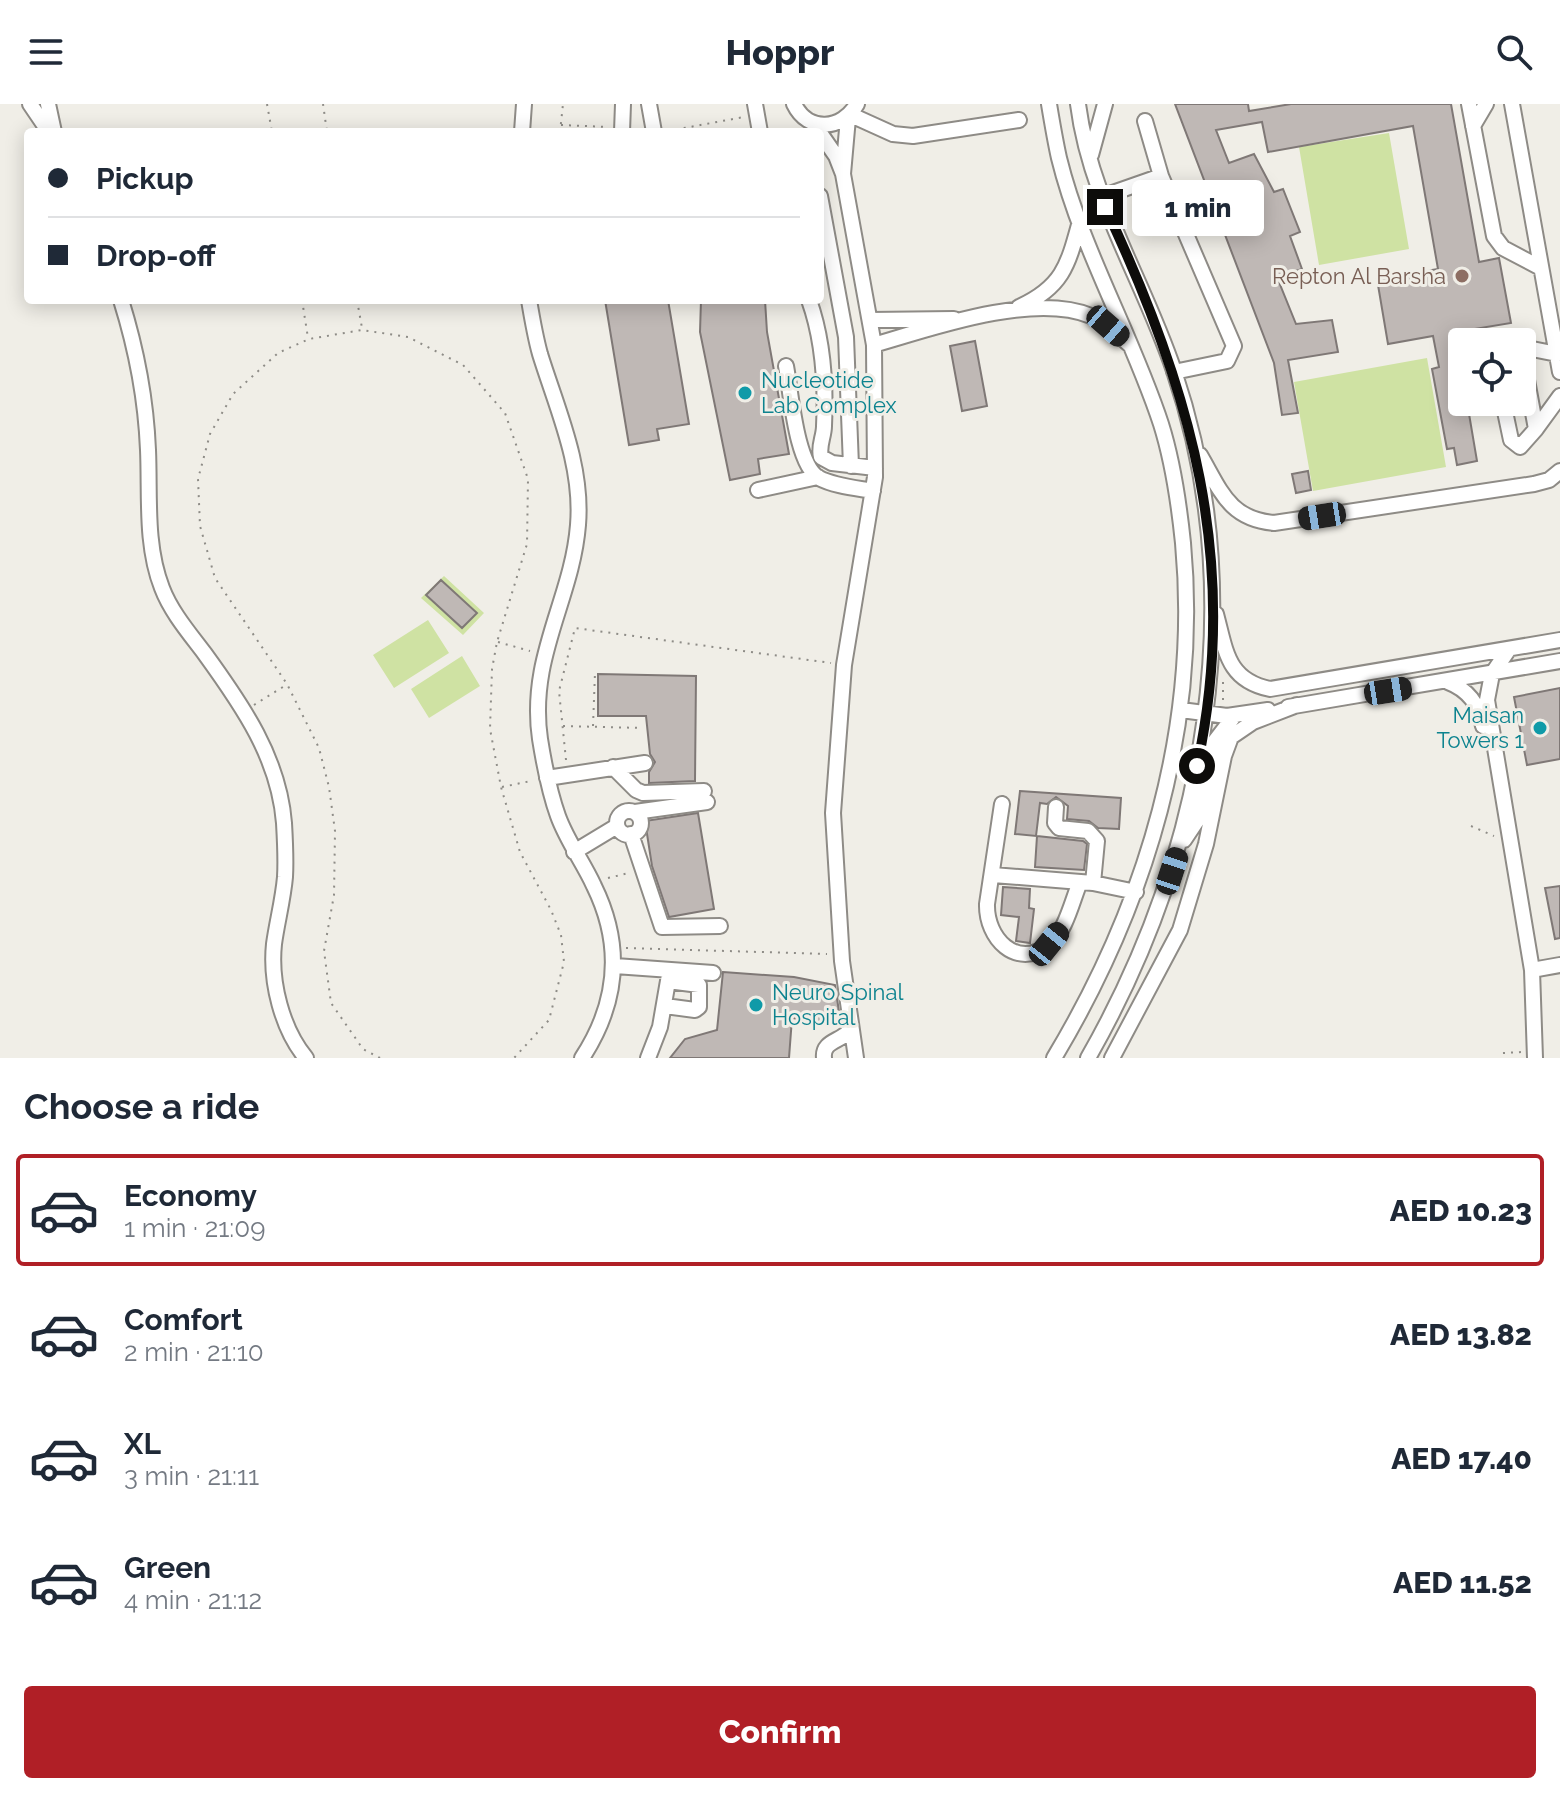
<!DOCTYPE html>
<html lang="en">
<head>
<meta charset="utf-8">
<style>
	:root { --surface:#fff; --page:#f6f6f7; --text:#1f2937; --muted:#747a83; --line:#e0e1e3; --accent:#b01f26 }
	body { margin:0; font-family:Raleway,sans-serif; background:var(--page); color:var(--text); height:100vh; display:flex; flex-direction:column; font-size:30px; white-space:nowrap }
	* { box-sizing:border-box; margin:0 }
	p { font-size:26px; color:var(--muted) }
	.icon { flex:none; width:44px; height:44px; fill:none; stroke:currentColor; stroke-width:2; stroke-linecap:round; stroke-linejoin:round }
	.map { position:relative; height:954px; overflow:hidden }
	.panel { display:flex; flex-direction:column; background:var(--surface); flex:1 }
	.panel>* { flex:none }
	.top-card { position:absolute; left:24px; top:24px; width:800px; height:176px; border-radius:8px; box-shadow:0 4px 20px #0003; display:grid; align-content:center; height:176px; padding:0 24px; background:var(--surface) }
	.controls { position:absolute; left:1448px; top:224px; display:grid; gap:16px }
	.controls a { display:grid; place-items:center; width:88px; height:88px; border-radius:8px; background:var(--surface); box-shadow:0 4px 20px #0003; font-size:40px }
	.end { position:absolute; width:36px; height:36px; margin:-18px; border:10px solid #0d0c0a; background:#fff; box-shadow:0 0 0 4px #fff }
	.from { border-radius:50% }
	.bubble { position:absolute; height:56px; border-radius:8px; background:var(--surface); box-shadow:0 4px 20px #0003; font-size:26px; font-weight:800; line-height:56px; text-align:center }
	.car { position:absolute; width:24px; height:48px; margin:-24px -12px; border-radius:10px; box-shadow:0 0 6px 2px #0007; background:linear-gradient(#222 24%,#8ab4d8 0 40%,#222 0 76%,#8ab4d8 0 86%,#222 0) }
	.top-card b { display:flex; align-items:center; gap:28px; height:76px; font-size:30px }
	.top-card b+b { border-top:2px solid var(--line) }
	.top-card i { width:20px; height:20px; background:var(--text) }
	ul { padding:0; list-style:none }
	li { display:flex; align-items:center; gap:24px; height:112px; margin:0 16px 12px; padding:0 8px; border:4px solid transparent; border-radius:8px }
	li div { flex:1 }
	li b { display:block; font-size:30px }
	li em { font-style:normal; font-weight:800 }
	li.selected { border-color:var(--accent) }
	li>.icon { width:72px; height:72px; stroke-width:1.5 }
	h2 { padding:0 24px; font-size:36px; line-height:96px }
	.cta { display:flex; gap:16px; margin-top:auto; padding:16px 24px }
	.cta a { flex:1; height:92px; border-radius:8px; background:var(--accent); color:#fff; font-size:32px; font-weight:800; line-height:92px; text-align:center }
	header { display:flex; justify-content:space-between; align-items:center; height:104px; padding:0 24px; background:var(--surface); font-size:36px; font-weight:800 }
	.map>svg:first-child { display:block }
	.green { fill:#cfe2a3 }
	.building { fill:#bfb8b5; stroke:#7f7876; stroke-width:2 }
	.lines { fill:none; stroke-linecap:round; stroke-linejoin:round }
	.minor-casing { stroke:#8e8b86; stroke-width:18 }
	.path { stroke:#8e8c87; stroke-width:2; stroke-dasharray:2 6; stroke-linecap:butt }
	.minor { stroke:#fff; stroke-width:14 }
	.route { stroke:#0d0c0a; stroke-width:10 }
	.education-dot { fill:#8d6e63; stroke:#f0eee7; stroke-width:3 }
	.culture-dot { fill:#0f9aa8; stroke:#f0eee7; stroke-width:3 }
	.labels { text-anchor:middle; stroke-width:6; stroke-linejoin:round; paint-order:stroke }
	.education-label { font-size:22px; fill:#785e54; stroke:#f0eee7; text-anchor:end }
	.culture-label { font-size:22px; fill:#0d838f; stroke:#f0eee7; text-anchor:start }
</style>
</head>
<body>
<header><svg class="icon" aria-label="menu" viewBox="0 0 24 24"><path d="M4 6h16M4 12h16M4 18h16"/></svg>Hoppr<svg class="icon" aria-label="search" viewBox="0 0 24 24"><circle cx="10" cy="10" r="6"/><path d="M15 15l6 6"/></svg></header>
<div class="map">
<svg width="1560" height="954" viewBox="0 0 1560 954">
	<rect width="100%" height="100%" fill="#f0eee7"/>
	<path class="green" d="M1389 29 1409 145 1319 161 1299 43Z
		M1427 254 1446 363 1313 387 1294 278Z
		M444 472 484 509 463 531 421 494Z
		M428 516 449 549 394 584 373 551Z
		M462 552 480 582 429 614 411 585Z"/>
	<path class="building" d="M1175 0H1248L1249 7 1291 0H1451L1479 158 1499 154 1511 219 1462 227V298H1467L1477 357 1457 361 1454 344 1447 345 1432 265 1439 263 1433 232 1388 240 1377 175 1438 165 1413 22 1268 48 1262 18 1216 26 1229 59 1254 50 1274 88 1283 85 1300 128 1290 132 1302 165 1277 173 1296 220 1332 216 1338 248 1288 256 1298 309 1282 311 1274 259Z
		M605 196H668L689 320 657 325 659 336 629 341Z
		M701 196H765L767 228 789 350 758 355 760 370 730 376 700 228Z
		M975 237 987 302 962 307 950 242Z
		M1308 367 1311 386 1296 389 1292 370Z
		M441 476 477 509 462 524 426 491Z
		M598 570 696 572 695 677 649 679V668L655 658 650 650 646 612H598Z
		M1560 584V655L1527 661 1514 593Z
		M1020 687 1121 694 1119 725 1098 724 1089 717 1067 715 1068 702 1056 693 1047 700 1040 699 1036 732 1015 730Z
		M698 709 714 805 669 813 652 762 645 717Z
		M1037 732 1083 737 1087 740 1084 766 1035 763Z
		M1560 782V834L1555 835 1545 784Z
		M1003 783 1030 785 1029 804 1034 805 1030 839 1016 837 1019 813 1001 811Z
		M723 868 794 873 835 881 841 921 792 914 789 954H670L685 935 717 926Z"/>
	<g class="lines">
		<defs>
			<path id="minor" d="M30 0 49 28
				M48 0 54 28
				M649 0 654 28
				M755 0 760 28
				M794 0C808 29 842 26 857 0
				M1049 0C1052 18 1055 36 1059 54 1081 144 1132 231 1161 320 1173 358 1179 400 1183 439 1200 622 1147 799 1054 954
				M1078 0C1090 95 1144 177 1174 267 1251 496 1206 747 1088 954
				M1469 0 1494 132 1503 144 1541 164
				M1512 0 1560 268
				M851 11 893 30 913 32 1019 16
				M1145 17 1161 72 1234 242 1227 257 1174 268
				M1473 22 1486 0
				M522 28 524 0
				M622 28 623 0
				M820 29 836 52 843 70 874 241 875 373 844 561 833 709 842 857 856 954
				M1091 51 1105 0
				M843 70 848 14
				M820 92 846 233 851 362
				M1101 93 1161 72
				M121 196C136 244 146 296 148 346 150 391 145 441 162 484 171 508 190 530 205 550 242 601 279 654 284 719 285 736 286 756 285 773 283 796 277 818 274 840 270 878 282 925 306 954
				M529 196C532 214 535 232 540 250 557 305 583 361 578 421 572 496 528 553 540 635 544 660 549 687 558 712 567 737 583 758 594 782 623 841 618 899 582 954
				M809 196C823 235 826 280 824 322 824 333 818 342 821 353L832 359 875 364
				M1019 203C1063 183 1068 161 1080 117
				M870 216 954 215
				M874 241C931 224 1033 188 1091 212 1106 218 1118 231 1130 241
				M1522 243 1557 250
				M786 262C791 288 796 361 819 374 834 382 856 384 873 387
				M1503 298 1511 336 1520 343 1536 325 1522 249
				M1536 325 1560 292
				M1200 351C1221 387 1229 415 1274 419L1534 380 1549 376 1560 367
				M758 386 818 373
				M1216 510C1226 547 1227 576 1270 585L1560 536
				M1509 545 1492 570 1487 596 1532 866 1535 954
				M1448 578C1469 586 1479 601 1483 622
				M1288 603 1560 557
				M1181 606 1227 612 1268 606
				M613 663 636 686 643 689 704 687
				M547 674 645 659
				M1002 700 987 800C986 834 1016 866 1049 841 1066 827 1072 797 1080 778
				M1056 703 1055 719 1059 724 1088 727 1097 737 1093 779
				M617 719a12 12 0 1 1 24 0a12 12 0 1 1-24 0Z
				M635 708 707 698
				M631 730 662 823 720 822
				M1184 736 1198 715 1215 637 1235 611
				M574 748 617 722
				M993 771 1093 779 1136 788
				M615 862 713 869
				M1532 866 1560 861
				M665 902 695 906 699 903V881L668 877
				M648 954 660 923 669 871
				M824 954C822 936 842 938 851 925
				M1112 954 1180 826 1206 740 1224 652 1231 633 1253 618 1297 601"/>
		</defs>
		<use href="#minor" class="minor-casing"/>
		<path class="path" d="M267 0 272 28
			M323 0 327 28
			M561 21 608 23
			M668 27 744 13
			M560 28 563 0
			M302 196 308 234
			M357 196 362 224
			M498 538 530 547
			M1223 596V574
			M254 601 286 581
			M563 622 642 624
			M593 622 595 569
			M566 656 559 587 575 524 831 559
			M502 683 531 677
			M1471 722 1494 732
			M608 774 629 769
			M626 844 827 850
			M1503 949 1522 948
			M380 954 363 945 331 899 324 847 334 791 335 727 329 683 319 644 287 580 215 474 200 422 198 375 210 330 233 290 278 249 309 235 362 226 408 233 463 261 505 309 528 375 527 440 497 538 492 565 490 625 501 683 520 748 551 806 561 831 564 858 549 916 514 954"/>
		<use href="#minor" class="minor"/>
	</g>
	<g class="lines">
		<path class="route" d="M1105 103C1191 284 1241 460 1197 662"/>
	</g>
	<circle class="education-dot" cx="1462" cy="172" r="8"/>
	<g class="culture-dot">
		<circle cx="745" cy="289" r="8"/>
		<circle cx="1540" cy="624" r="8"/>
		<circle cx="756" cy="901" r="8"/>
	</g>
	<g class="labels">
		<g class="education-label">
			<text x="1446" y="180">Repton Al Barsha</text>
		</g>
		<g class="culture-label">
			<text x="761" y="284">Nucleotide<tspan x="761" dy="25">Lab Complex</tspan></text>
			<text x="1524" y="619" text-anchor="end">Maisan<tspan x="1524" dy="25">Towers 1</tspan></text>
			<text x="772" y="896">Neuro Spinal<tspan x="772" dy="25">Hospital</tspan></text>
		</g>
	</g>
</svg>
<div class="controls">
<a><svg class="icon" aria-label="locate" viewBox="0 0 24 24"><circle cx="12" cy="12" r="6"/><path d="M12 2v4M12 18v4M2 12h4M18 12h4"/></svg></a>
</div>
<i class="end from" style="left:1197px;top:662px"></i>
<i class="end" style="left:1105px;top:103px"></i>
<div class="bubble" style="left:1132px;top:76px;width:132px">1 min</div>
<i class="car" style="left:1108px;top:222px;rotate:131deg"></i>
<i class="car" style="left:1322px;top:412px;rotate:261deg"></i>
<i class="car" style="left:1388px;top:587px;rotate:81deg"></i>
<i class="car" style="left:1172px;top:767px;rotate:18deg"></i>
<i class="car" style="left:1049px;top:840px;rotate:39deg"></i>
<div class="top-card">
<b><i class="from"></i>Pickup</b>
<b><i></i>Drop-off</b>
</div>
</div>
<section class="panel">
<h2>Choose a ride</h2>
<ul>
<li class="selected"><svg class="icon" aria-label="car" viewBox="0 0 24 24"><path d="M5 17H2v-5l4-1 3-4h7l3 4 3 1v5h-3M9 17h6M6 11h13"/><circle cx="7" cy="17" r="2"/><circle cx="17" cy="17" r="2"/></svg><div><b>Economy</b><p>1 min · 21:09</p></div><em>AED 10.23</em></li>
<li><svg class="icon" aria-label="car" viewBox="0 0 24 24"><path d="M5 17H2v-5l4-1 3-4h7l3 4 3 1v5h-3M9 17h6M6 11h13"/><circle cx="7" cy="17" r="2"/><circle cx="17" cy="17" r="2"/></svg><div><b>Comfort</b><p>2 min · 21:10</p></div><em>AED 13.82</em></li>
<li><svg class="icon" aria-label="car" viewBox="0 0 24 24"><path d="M5 17H2v-5l4-1 3-4h7l3 4 3 1v5h-3M9 17h6M6 11h13"/><circle cx="7" cy="17" r="2"/><circle cx="17" cy="17" r="2"/></svg><div><b>XL</b><p>3 min · 21:11</p></div><em>AED 17.40</em></li>
<li><svg class="icon" aria-label="car" viewBox="0 0 24 24"><path d="M5 17H2v-5l4-1 3-4h7l3 4 3 1v5h-3M9 17h6M6 11h13"/><circle cx="7" cy="17" r="2"/><circle cx="17" cy="17" r="2"/></svg><div><b>Green</b><p>4 min · 21:12</p></div><em>AED 11.52</em></li>
</ul>
<div class="cta"><a>Confirm</a></div>
</section>
</body>
</html>
